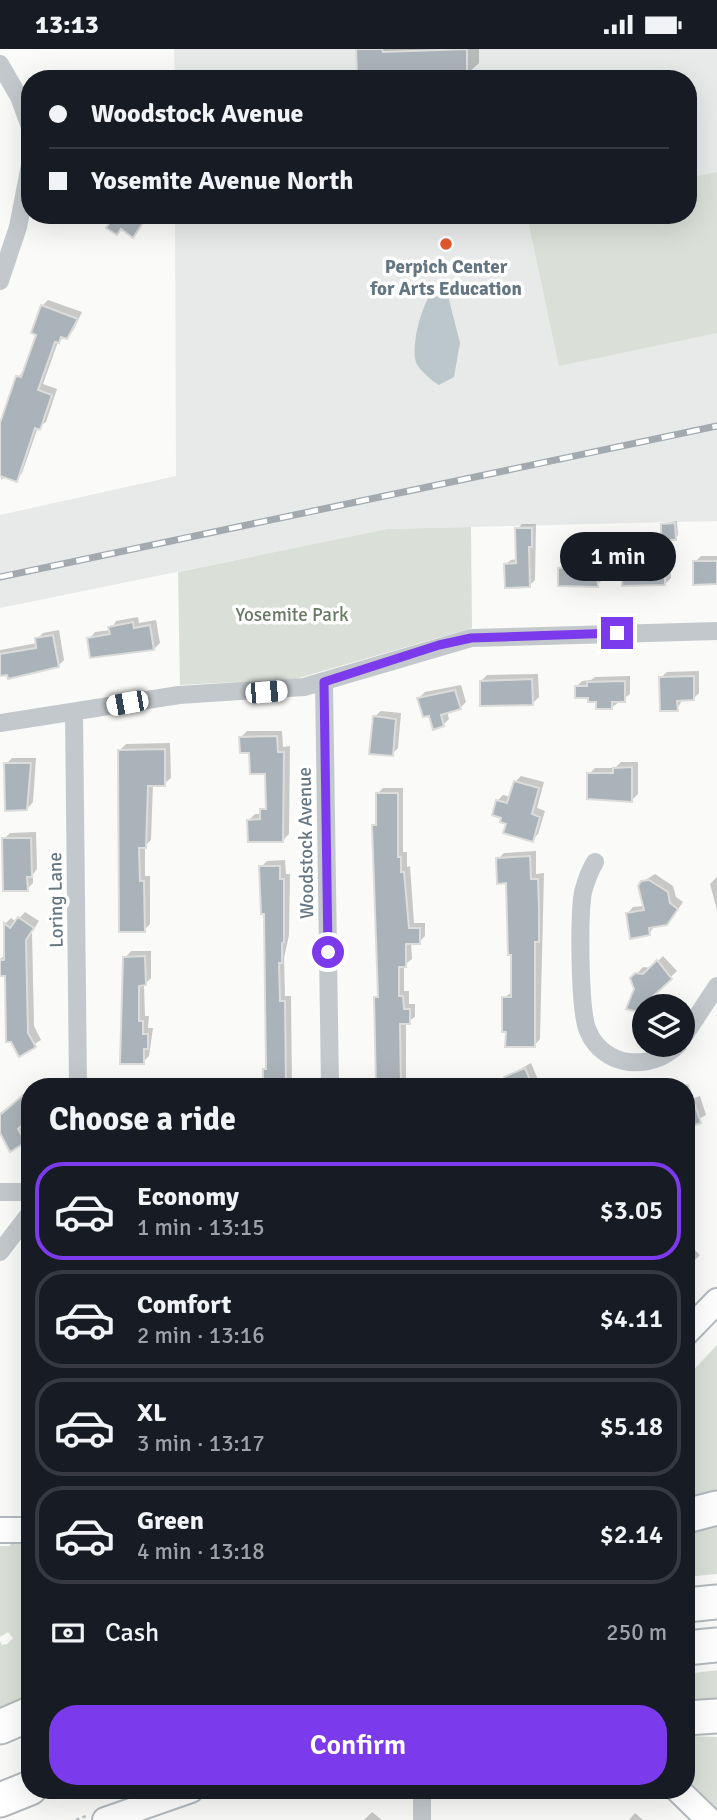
<!DOCTYPE html>
<html lang="en">
<head>
<meta charset="utf-8">
<style>
	:root { --surface:#171b24; --page:#20242c; --text:#f1f3f6; --muted:#9ea1a6; --line:#363941; --accent:#7c3aed }
	body { margin:0; font-family:Signika,sans-serif; background:var(--page); color:var(--text); height:100vh; display:flex; flex-direction:column; font-size:26px; white-space:nowrap }
	* { box-sizing:border-box; margin:0 }
	p { font-size:23px; color:var(--muted) }
	.icon { flex:none; width:38px; height:38px; fill:none; stroke:currentColor; stroke-width:2; stroke-linecap:round; stroke-linejoin:round }
	.map { position:relative; flex:1; overflow:hidden }
	.side { position:absolute; left:21px; top:1029px; width:674px; height:721px; display:flex; flex-direction:column; background:var(--surface); border-radius:28px; box-shadow:0 7px 28px #0002 }
	.side>* { flex:none }
	.top-card { position:absolute; left:21px; top:21px; width:676px; height:154px; border-radius:28px; box-shadow:0 7px 28px #0002; display:grid; align-content:center; height:154px; padding:0 28px; background:var(--surface) }
	.buttons { position:absolute; left:632px; top:945px; display:grid; gap:14px }
	.buttons a { display:grid; place-items:center; width:63px; height:63px; border-radius:50%; background:var(--surface); box-shadow:0 7px 28px #0002; font-size:35px }
	.end { position:absolute; width:32px; height:32px; margin:-16px; border:9px solid #7c3aed; background:#fff; box-shadow:0 0 0 4px #fff }
	.from { border-radius:50% }
	.bubble { position:absolute; height:49px; border-radius:24px; background:var(--surface); box-shadow:0 7px 28px #0002; font-size:23px; font-weight:600; line-height:49px; text-align:center }
	.car { position:absolute; width:21px; height:42px; margin:-21px -10px; border-radius:9px; box-shadow:0 0 5px 2px #0007; background:linear-gradient(#fff 24%,#345 0 40%,#fff 0 76%,#345 0 86%,#fff 0) }
	.top-card b { display:flex; align-items:center; gap:24px; height:66px; font-size:26px }
	.top-card b+b { border-top:2px solid var(--line) }
	.top-card i { width:18px; height:18px; background:var(--text) }
	ul { padding:0; list-style:none }
	li { display:flex; align-items:center; gap:21px; height:98px; margin:0 14px 10px; padding:0 14px; border:4px solid var(--line); border-radius:28px }
	li div { flex:1 }
	li b { display:block; font-size:26px }
	li em { font-style:normal; font-weight:600 }
	li.on { border-color:var(--accent) }
	li>.icon { width:63px; height:63px; stroke-width:1.5 }
	h2 { padding:0 28px; font-size:32px; line-height:84px }
	.pay { display:flex; align-items:center; gap:18px; height:77px; padding:0 28px; font-size:26px }
	.pay p { margin-inline-start:auto }
	.button { display:flex; gap:14px; margin-top:auto; padding:14px 28px }
	.button a { flex:1; height:80px; border-radius:28px; background:var(--accent); color:#fff; font-size:28px; font-weight:600; line-height:80px; text-align:center }
	.status { display:flex; justify-content:space-between; align-items:center; height:49px; padding:0 35px; background:var(--surface); direction:ltr }
	.status svg { height:19px; fill:currentColor }
	.map>svg:first-child { display:block }
	.built { fill:#e8e9e9 }
	.green { fill:#dadfd7 }
	.water { fill:#bbc7cb }
	.shadow { fill:#0003 }
	.building { fill:#aab3b9; stroke:#dcdcda; stroke-width:2 }
	.lines { fill:none; stroke-linecap:round; stroke-linejoin:round }
	.secondary-casing { stroke:#b3babf; stroke-width:28 }
	.highway-casing { stroke:#b4b9bd; stroke-width:37 }
	.path { stroke:#bbbfc2; stroke-width:2.5; stroke-dasharray:3.5 3.5; stroke-linecap:butt }
	.street { stroke:#c3c8cc; stroke-width:18 }
	.secondary { stroke:#fff; stroke-width:24 }
	.highway { stroke:#fff; stroke-width:33 }
	.rail-casing { stroke:#a2aab0; stroke-width:7 }
	.rail { stroke:#fff; stroke-width:4.5; stroke-dasharray:13; stroke-linecap:butt }
	.route { stroke:#7c3aed; stroke-width:9 }
	.poi-dot { fill:#e4572e; stroke:#fff; stroke-width:2.5 }
	.labels { text-anchor:middle; stroke-width:7; stroke-linejoin:round; paint-order:stroke }
	.poi-label { font-size:19px; font-weight:bold; fill:#657683; stroke:#fff }
	.park-label { font-size:19px; fill:#687a64; stroke:#fff }
	.street-label { font-size:19px; fill:#657683; stroke:#fff }
</style>
</head>
<body>
<div class="status"><b>13:13</b><svg viewBox="0 0 49 12"><path d="M0 12V9h3v3zM5 12V6h3v6zM10 12V3h3v9zM15 12V0h3v12zM26 1h20v11H26zM47 4h2v5h-2z"/></svg></div>
<div class="map">
<svg width="717" height="1771" viewBox="0 0 717 1771">
	<rect width="100%" height="100%" fill="#fafaf8"/>
	<path class="built" d="M174 0H717V472L387 480 0 559V466L176 427 175 166H688V30H175Z"/>
	<path class="green" d="M717 123V284L559 317 527 166H688V129Z
		M471 478 472 579 295 630 180 636 178 523 387 480Z
		M717 1296V1450L686 1457V1329Z
		M717 1471V1525L686 1528V1478Z
		M30 1486V1649L0 1663V1592L2 1596 7 1595 13 1589 8 1583 0 1588V1497H10L12 1492Z
		M717 1621V1656H686V1625Z
		M686 1687 717 1688V1762L686 1733Z"/>
	<path class="water" d="M437 238 447 243 460 294 454 328 439 336C432 332 422 323 418 317 408 303 423 247 437 238Z"/>
	<path class="shadow" d="M358 0H479V14L466 26 379 21Z
		M48 251 82 263 73 282 58 293 43 335 57 340 46 373 38 378 22 424 16 431 5 427 1 431 0 378 18 328 24 322 38 285 42 257Z
		M677 472 678 486 675 489 663 475Z
		M522 475H536L535 531 530 536 506 515 511 511 518 510 517 480Z
		M670 507 671 529 665 535 623 515 629 508Z
		M701 507H717V533L695 513Z
		M582 510H603V530L597 536 559 520 565 514H578Z
		M138 568 139 574 156 571 160 594 154 600 89 590 95 583 111 581 116 572Z
		M59 581 64 611 58 617 0 625V601L37 594V590L43 584Z
		M699 622V644L693 650H683L677 660 660 629 667 623Z
		M538 625 539 648 533 654 481 632 487 626Z
		M630 627V645L611 659 576 638 582 632 591 631 595 628Z
		M461 636 466 653 460 659 447 662 449 670 443 676 419 649 425 643Z
		M381 662 401 664 398 699 392 705 374 668Z
		M247 682H282L283 698 290 697 289 785 283 791 249 771 255 765H262L268 754 267 723 241 688Z
		M170 694 171 729 164 735H153L151 791 145 797V827H150V875L144 881 120 701 126 695Z
		M12 709H36L33 753 27 760 6 715Z
		M621 713H638V745L632 751 589 725 595 719H615Z
		M521 727 544 733 537 759 545 762 538 785 532 791 508 774 497 752 503 746 511 748 515 733Z
		M383 739H403V803H407V818L410 817 414 874H425V887L419 893H411L412 910 404 916V942H409V955H415V968L406 974V1038H378L376 948 379 945 374 777 377 774V745Z
		M36 783 37 820 33 825V834L27 840 4 790 10 784Z
		M536 802V825L544 824 540 990 534 997 504 949 512 943 513 905 507 833 498 810 504 804Z
		M285 811 286 825H290L289 886 284 909 285 947H291L292 1038H265V1021L268 1017 265 863 261 818 267 812Z
		M655 825 673 837 676 848 683 853 673 868 655 876 649 885 627 865 633 858 644 857 642 833Z
		M717 828V861L710 835Z
		M25 863 39 872 32 883 34 977 41 991 19 1005 6 925H0V910L6 906 5 875 11 869 16 873Z
		M131 902H151V929L144 936 145 967H149L148 979H153L149 1007 143 1013 125 909Z
		M663 907 677 922 657 941 652 957H644V963L632 930 643 918 651 919Z
		M531 1014 541 1038H510L506 1028Z
		M127 1033 150 1034V1038H123Z
		M30 1042V1068L24 1073 30 1087 25 1092 0 1083V1064Z
		M686 1045 688 1051 700 1047 706 1066 686 1077Z
		M688 1194 700 1206 686 1220V1196Z
		M372 1763 382 1771H364Z
		M635 1764 643 1771H629Z"/>
	<path class="building" d="M356 0H382L383 3 467 0V28L377 30V23L357 24Z
		M115 166H148L133 189 121 180 117 186 106 179Z
		M41 256 78 270 67 290 61 288 59 294 55 293 38 341 52 346 40 381 35 379 17 433 0 427V374L16 327 21 328 36 286 31 284Z
		M675 474 676 491H661V475Z
		M515 479H532V498H529L530 538 505 539 504 515 516 514Z
		M693 512H717V535L693 536Z
		M665 513V536L622 537 621 514Z
		M597 515 598 538 558 537V519Z
		M133 573 134 579 150 576 154 601 90 609 87 589 110 585 108 578Z
		M53 586 59 618 8 630 7 626 0 627V605L36 599 35 589Z
		M694 627V651L677 652 678 662H660L659 628Z
		M532 630 533 656 480 657V632Z
		M625 632V653H612V660H596V653H588V649H575V637H587V633Z
		M455 641 461 660 441 666 444 677 433 681 429 667 423 668 417 649Z
		M373 667 396 670 393 707 369 705Z
		M277 687 278 703H284L283 793H248L247 771 260 770V760H266L265 725H250L249 704H240L239 688Z
		M165 700V737H148L146 799H139L140 832H144L145 883H119L118 701Z
		M4 714H31L27 761 5 762Z
		M632 718V753L587 750V724H613V719Z
		M514 732 539 739 532 765 540 768 533 793 503 784 506 775 500 773 501 769 492 766 496 751 507 754Z
		M376 744H398V808H401V823H404L409 879H420V895H406V918H399V947H403L404 960H410V975H400L401 1038H376L374 948H378L372 776H376Z
		M2 789H31L32 828H27L28 842H3Z
		M530 807 531 830H538L539 860V893H535V998H505L506 983H502V948H511V906H508L506 834 497 835 496 809Z
		M259 817H280V830H284V893L282 894V914H279L280 952H285L286 1038H263V1020H266L264 865H261Z
		M649 831 668 843 670 854 678 860 667 876 649 879 650 886 630 890 626 864 644 861 638 837 641 832Z
		M18 868 34 879 26 891 28 984 36 998 19 1008 11 993H6L5 927H0V911H4V874L10 879Z
		M145 907 146 936 139 937V972H143V985H148V1000H144V1015H120L123 908Z
		M657 911 672 930 652 948 649 957H644V965L626 960 634 940 630 929 635 924 643 925Z
		M525 1019 533 1038H509L504 1028Z
		M688 1036 701 1074 686 1079V1036Z
		M23 1046 30 1054V1070L18 1080 26 1093 10 1103 0 1084V1066Z"/>
	<g class="lines">
		<defs>
			<path id="secondary" d="M686 1284 717 1252
				M0 1481H30
				M678 1741 709 1771
				M105 1771 191 1741"/>
			<path id="highway" d="M686 1467 717 1459
				M686 1556 717 1553
				M686 1599 717 1596
				M686 1669 717 1667
				M0 1678 30 1665
				M0 1751 30 1739"/>
		</defs>
		<use href="#secondary" class="secondary-casing"/>
		<use href="#highway" class="highway-casing"/>
		<path class="path" d="M76 1771 86 1767"/>
		<path class="street" d="M0 15 19 48 30 78
			M0 232 18 178 30 116
			M324 633 330 1038
			M74 663 78 1038
			M0 674 179 646 304 638 471 589 717 582
			M595 813C589 823 586 832 583 843 579 866 579 962 588 982 595 999 611 1011 629 1013 648 1015 664 1009 678 996
			M682 990 717 937
			M0 1143H30
			M0 1203 30 1164
			M422 1741V1771"/>
		<use href="#secondary" class="secondary"/>
		<use href="#highway" class="highway"/>
		<defs>
			<path id="rail" d="M0 528 717 377"/>
		</defs>
		<use href="#rail" class="rail-casing"/>
		<use href="#rail" class="rail"/>
	</g>
	<g class="lines">
		<path class="route" d="M328 903 324 633 439 596 471 589 617 584"/>
	</g>
	<circle class="poi-dot" cx="446" cy="195" r="7"/>
	<g class="labels">
		<g class="poi-label">
			<text x="446" y="224">Perpich Center<tspan x="446" dy="22">for Arts Education</tspan></text>
		</g>
		<g class="park-label">
			<text x="292" y="572">Yosemite Park</text>
		</g>
		<g class="street-label">
			<text transform="translate(305 794) rotate(-91)" y="7">Woodstock Avenue</text>
			<text transform="translate(55 851) rotate(-91)" y="7">Loring Lane</text>
		</g>
	</g>
</svg>
<div class="buttons">
<a><svg class="icon" aria-label="layers" viewBox="0 0 24 24"><path d="M12 4l9 5-9 5-9-5zM3 14l9 5 9-5"/></svg></a>
</div>
<i class="end from" style="left:328px;top:903px"></i>
<i class="end" style="left:617px;top:584px"></i>
<div class="bubble" style="left:560px;top:483px;width:116px">1 min</div>
<i class="car" style="left:266px;top:643px;rotate:85deg"></i>
<i class="car" style="left:127px;top:654px;rotate:260deg"></i>
<div class="top-card">
<b><i class="from"></i>Woodstock Avenue</b>
<b><i></i>Yosemite Avenue North</b>
</div>
<section class="side">
<h2>Choose a ride</h2>
<ul>
<li class="on"><svg class="icon" aria-label="car" viewBox="0 0 24 24"><path d="M5 17H2v-5l4-1 3-4h7l3 4 3 1v5h-3M9 17h6M6 11h13"/><circle cx="7" cy="17" r="2"/><circle cx="17" cy="17" r="2"/></svg><div><b>Economy</b><p>1 min · 13:15</p></div><em>$3.05</em></li>
<li><svg class="icon" aria-label="car" viewBox="0 0 24 24"><path d="M5 17H2v-5l4-1 3-4h7l3 4 3 1v5h-3M9 17h6M6 11h13"/><circle cx="7" cy="17" r="2"/><circle cx="17" cy="17" r="2"/></svg><div><b>Comfort</b><p>2 min · 13:16</p></div><em>$4.11</em></li>
<li><svg class="icon" aria-label="car" viewBox="0 0 24 24"><path d="M5 17H2v-5l4-1 3-4h7l3 4 3 1v5h-3M9 17h6M6 11h13"/><circle cx="7" cy="17" r="2"/><circle cx="17" cy="17" r="2"/></svg><div><b>XL</b><p>3 min · 13:17</p></div><em>$5.18</em></li>
<li><svg class="icon" aria-label="car" viewBox="0 0 24 24"><path d="M5 17H2v-5l4-1 3-4h7l3 4 3 1v5h-3M9 17h6M6 11h13"/><circle cx="7" cy="17" r="2"/><circle cx="17" cy="17" r="2"/></svg><div><b>Green</b><p>4 min · 13:18</p></div><em>$2.14</em></li>
</ul>
<div class="pay"><svg class="icon" aria-label="cash" viewBox="0 0 24 24"><path d="M3 7h18v10H3z"/><circle cx="12" cy="12" r="2"/></svg>Cash<p>250 m</p></div>
<div class="button"><a>Confirm</a></div>
</section>
</div>
</body>
</html>
